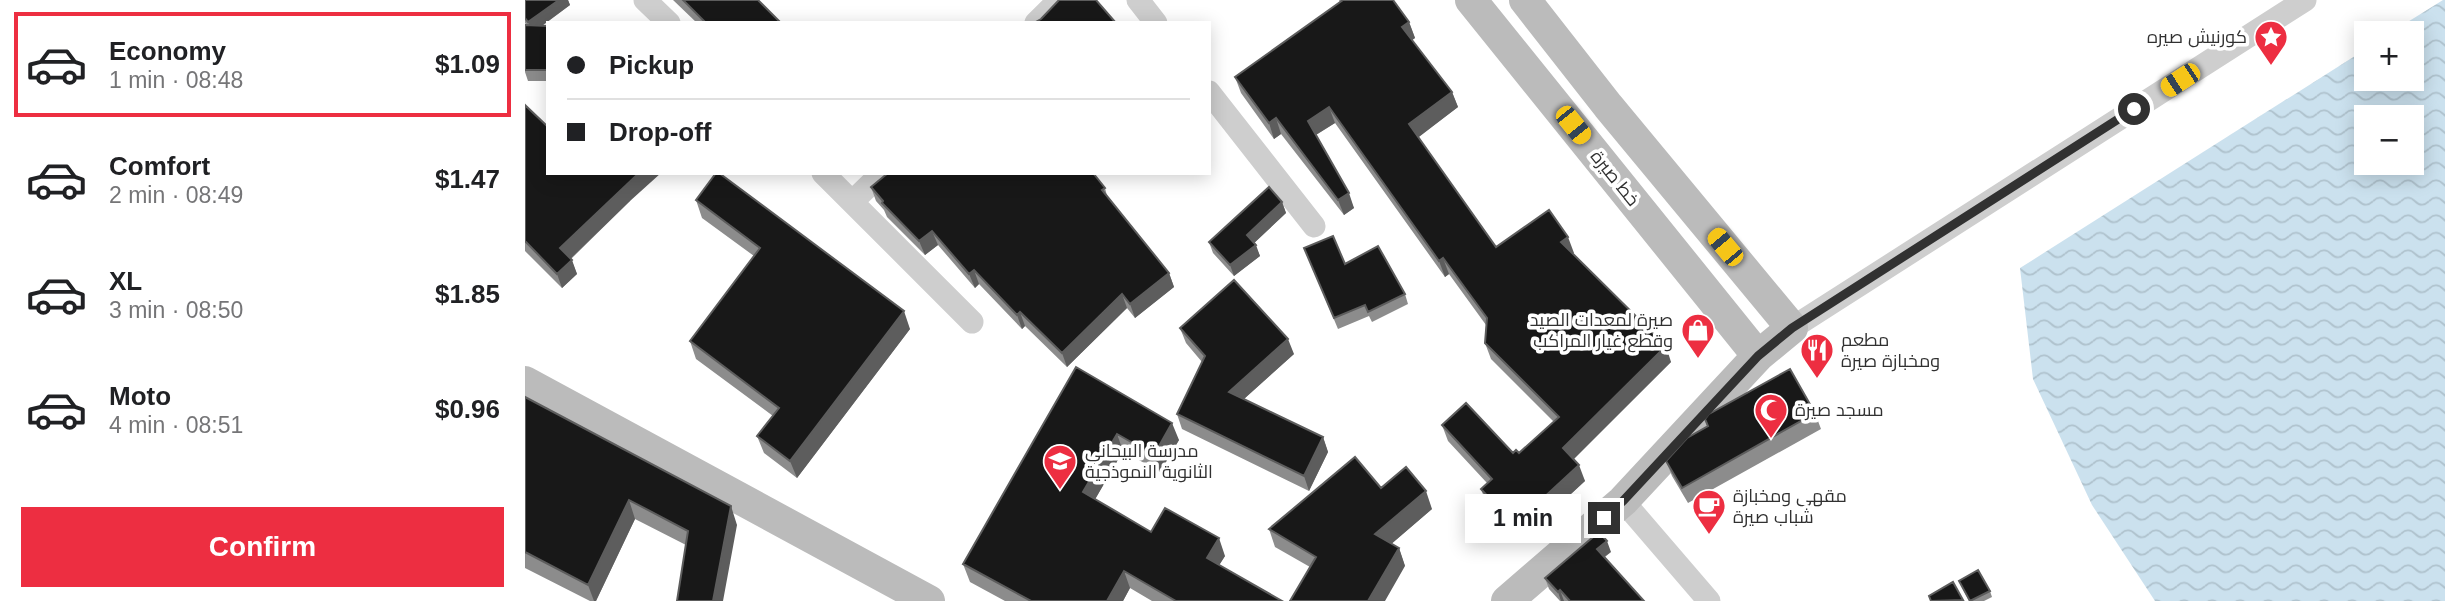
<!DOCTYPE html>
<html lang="en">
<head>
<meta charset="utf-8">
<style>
	:root { --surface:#fff; --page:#f2f2f2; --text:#202124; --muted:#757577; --line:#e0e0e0; --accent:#ed2e41 }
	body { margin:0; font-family:Helvetica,Cairo,sans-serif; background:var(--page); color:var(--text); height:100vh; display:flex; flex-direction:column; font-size:26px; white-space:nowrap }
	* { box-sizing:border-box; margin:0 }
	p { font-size:23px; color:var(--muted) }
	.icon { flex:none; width:38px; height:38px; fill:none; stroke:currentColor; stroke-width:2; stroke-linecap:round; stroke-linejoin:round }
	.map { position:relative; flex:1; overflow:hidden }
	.drawer { display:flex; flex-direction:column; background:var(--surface); width:525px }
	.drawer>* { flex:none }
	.top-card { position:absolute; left:21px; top:21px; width:665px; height:154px; border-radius:0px; box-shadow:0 4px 18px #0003; display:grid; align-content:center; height:154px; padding:0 21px; background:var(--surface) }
	.fabs { position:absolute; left:1829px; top:21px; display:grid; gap:14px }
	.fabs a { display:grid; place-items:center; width:70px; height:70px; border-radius:0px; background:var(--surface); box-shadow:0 4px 18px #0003; font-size:35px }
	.end { position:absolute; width:32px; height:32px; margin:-16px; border:9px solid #313131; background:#fff; box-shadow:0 0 0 4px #fff }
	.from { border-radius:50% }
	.bubble { position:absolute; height:49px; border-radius:0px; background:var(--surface); box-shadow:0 4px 18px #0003; font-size:23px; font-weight:600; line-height:49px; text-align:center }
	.car { position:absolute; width:21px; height:42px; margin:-21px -10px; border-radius:9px; box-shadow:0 0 5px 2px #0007; background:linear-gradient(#f5c518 24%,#345 0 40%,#f5c518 0 76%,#345 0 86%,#f5c518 0) }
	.top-card b { display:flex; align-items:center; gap:24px; height:66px; font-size:26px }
	.top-card b+b { border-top:2px solid var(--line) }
	.top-card i { width:18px; height:18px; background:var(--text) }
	ul { padding:12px 0 0; list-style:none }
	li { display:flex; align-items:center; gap:21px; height:105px; margin:0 14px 10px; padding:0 7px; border:4px solid transparent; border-radius:0px }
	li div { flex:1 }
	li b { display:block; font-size:26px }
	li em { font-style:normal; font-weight:600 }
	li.current { border-color:var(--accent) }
	li>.icon { width:63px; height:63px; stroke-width:1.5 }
	.primary-button { display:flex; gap:14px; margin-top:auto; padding:14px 21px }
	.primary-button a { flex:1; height:80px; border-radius:0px; background:var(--accent); color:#fff; font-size:28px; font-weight:600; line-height:80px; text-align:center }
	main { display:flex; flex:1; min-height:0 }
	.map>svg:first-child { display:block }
	.water { fill:url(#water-waves); fill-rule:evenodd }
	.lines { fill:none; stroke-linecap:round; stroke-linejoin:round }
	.street { stroke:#cecece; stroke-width:23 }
	.secondary { stroke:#bbb; stroke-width:32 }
	.wall { fill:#8c8c8c }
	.shaded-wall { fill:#5d5d5d }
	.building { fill:#181818; stroke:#5d5d5d; stroke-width:2 }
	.route { stroke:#313131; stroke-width:9 }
	.labels { text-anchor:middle; stroke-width:7; stroke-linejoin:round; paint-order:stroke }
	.poi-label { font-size:18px; fill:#313131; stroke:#fff; text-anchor:start }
	.street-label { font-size:18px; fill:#313131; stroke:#fff }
</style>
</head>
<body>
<main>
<section class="drawer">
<ul>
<li class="current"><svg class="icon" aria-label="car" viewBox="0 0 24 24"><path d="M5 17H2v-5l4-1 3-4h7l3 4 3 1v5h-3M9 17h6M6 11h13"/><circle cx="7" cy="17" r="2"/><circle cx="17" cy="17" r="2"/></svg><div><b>Economy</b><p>1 min · 08:48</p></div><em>$1.09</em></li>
<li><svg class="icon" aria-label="car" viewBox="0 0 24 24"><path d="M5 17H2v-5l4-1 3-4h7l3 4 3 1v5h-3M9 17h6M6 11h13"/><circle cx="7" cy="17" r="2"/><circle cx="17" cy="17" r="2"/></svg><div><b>Comfort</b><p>2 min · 08:49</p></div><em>$1.47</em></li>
<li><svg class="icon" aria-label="car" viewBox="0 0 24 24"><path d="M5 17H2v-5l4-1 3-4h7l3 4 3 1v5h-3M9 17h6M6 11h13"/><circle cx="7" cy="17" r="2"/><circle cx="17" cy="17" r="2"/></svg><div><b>XL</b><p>3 min · 08:50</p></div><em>$1.85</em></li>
<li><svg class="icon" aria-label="car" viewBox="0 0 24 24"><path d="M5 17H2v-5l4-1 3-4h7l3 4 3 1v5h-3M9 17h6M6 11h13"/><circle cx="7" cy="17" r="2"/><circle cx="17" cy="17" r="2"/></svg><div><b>Moto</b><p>4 min · 08:51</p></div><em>$0.96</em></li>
</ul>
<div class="primary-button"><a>Confirm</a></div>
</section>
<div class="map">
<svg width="1920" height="601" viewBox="0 0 1920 601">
	<defs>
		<pattern id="water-waves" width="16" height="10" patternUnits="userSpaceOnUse" patternTransform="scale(1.75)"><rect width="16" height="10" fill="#cbe1ee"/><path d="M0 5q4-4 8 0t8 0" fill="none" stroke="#afc2cd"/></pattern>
	</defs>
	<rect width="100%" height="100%" fill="#fff"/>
	<path class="water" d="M1918 0H1920V601H1630L1567 505 1508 379 1495 268 1841 49V79H1886V33H1865ZM1841 117H1886V163H1841Z"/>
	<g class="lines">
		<path class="street" d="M120 0 144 23
			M613 0 631 23
			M511 23 534 0
			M684 92 789 226
			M298 173 447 322
			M327 202 357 173
			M1267 328 1780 0
			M1098 501 1184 601"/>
		<path class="secondary" d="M946 0 1233 356
			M0 382 404 601
			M982 601 1098 501 1233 356 1267 328 1083 106 1000 0"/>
	</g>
	<path class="wall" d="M0 0H43L45 5 17 26H23V81H3L0 72V25L2 26 0 23Z
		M148 0H233L256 23H172Z
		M814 0H868L884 22 890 38 887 40 927 92 933 107 893 137 971 247 1049 253 1047 254 1146 362 1048 459 1060 481 995 541 962 505 956 489 962 483 923 441 917 425 988 453H994L1029 422 966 359 960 343 961 325 924 274 920 277 810 123 791 135 829 208 819 215 756 134 749 139 716 93 710 77 815 2Z
		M0 105 23 127 105 201 46 259 52 274 37 288 0 251Z
		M346 187 580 188 582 196 644 273 649 287 610 318 602 308 542 367 500 326 497 329 454 284 450 288 413 245 400 255 362 217 359 210 351 201Z
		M171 200 385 329 272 478 239 453 232 436 248 416 171 359 165 341 229 256 177 218Z
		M757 202 761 213 729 243 735 256 709 276 688 253 684 242Z
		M779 248 820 264 880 294 883 304 847 322 844 316 813 329Z
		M655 328 769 354 719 399 798 437 803 452 784 491 657 429 652 414 677 362 661 343Z
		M551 367 654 440 635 472 598 451 570 499 626 532 700 556 694 565 757 601H627L605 588 598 601H480L445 582 438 564Z
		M0 397 212 525 161 545 110 519 71 601H65L0 568Z
		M1290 413 1296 429 1163 503 1147 476 1141 461 1182 427 1180 419Z
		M856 488 907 509 866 544 874 548 880 566 785 567 750 547 744 529Z
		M1086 552 1080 557 1119 601H1035L1024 589 1020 578Z
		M1434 581 1465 591 1467 597 1459 601H1444Z"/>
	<path class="shaded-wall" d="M34 0H43L45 5 7 33 3 22Z
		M884 22 890 38 883 43 877 27Z
		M927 92 933 107 890 140 884 124Z
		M804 107 810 123 789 136 783 121Z
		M751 118 756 134 749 139 744 123Z
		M114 173H136L105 201 41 263 35 248Z
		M824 193 829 208 819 215 813 200Z
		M757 202 761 213 726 246 722 235Z
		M407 231 413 245 400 255 394 241Z
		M1043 237 1049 253 1041 258 1036 242Z
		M731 245 735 256 709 276 705 265Z
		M918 258 924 274 920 277 914 261Z
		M47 260 52 274 37 288 32 274Z
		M449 270 454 284 450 288 444 274Z
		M644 273 649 287 610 318 605 304Z
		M597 294 602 308 542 367 537 353Z
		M379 311 385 329 272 478 265 461Z
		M495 312 500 326 497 329 492 315Z
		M763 339 769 354 710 407 704 392Z
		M1141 346 1146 362 1044 464 1038 448Z
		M647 423 654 440 635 472 629 455Z
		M592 434 598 451 564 510 558 492Z
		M798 437 803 452 784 491 779 476Z
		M1054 465 1060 481 995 541 989 525Z
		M901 491 907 509 857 552 850 534Z
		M104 500 110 519 71 601H69L63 585Z
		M206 506 212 525 198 601H188Z
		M694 538 700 556 688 575 682 558Z
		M1082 541 1086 552 1076 559 1072 549Z
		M874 548 880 566 860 601H843Z
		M599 571 605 588 598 601H582Z
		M1035 590 1039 601H1036L1033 592Z"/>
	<path class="building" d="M0 0H34L3 22 0 18Z
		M158 0H233L256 23H181Z
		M534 0H571L591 23H509L516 19Z
		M818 0H868L884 22 877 27 927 92 884 124 971 247 1024 210 1043 237 1036 242 1141 346 1038 448 1054 465 989 525 956 489 967 479 917 425 941 403 988 453 991 450 994 453 1034 417 960 343 962 318 918 258 914 261 804 107 783 121 824 193 813 200 751 118 744 123 710 77Z
		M0 25 23 26V70H0Z
		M0 105 23 127V173H114L35 248 47 260 32 274 0 241Z
		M191 173H194L379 311 265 461 232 436 254 408 165 341 235 248 171 200Z
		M363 173H568L580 188 577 190 644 273 605 304 597 294 537 353 495 312 492 315 449 270 444 274 407 231 394 241 357 203 358 201 346 187Z
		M744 187 757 202 722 235 731 245 705 265 684 242Z
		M808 236 820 264 853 246 880 294 843 312 840 305 809 318 779 248Z
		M709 280 763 339 704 392 798 437 779 476 652 414 680 356 655 328Z
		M551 367 647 423 629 455 592 434 558 492 626 532 640 508 694 538 682 558 757 601H651L599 571 582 601H506L438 564Z
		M1265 369 1290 413 1157 488 1141 461 1162 438 1183 426 1180 419 1184 414Z
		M0 397 206 506 188 601H152L163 531 104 500 63 585 0 552Z
		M830 457 856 488 881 467 901 491 850 534 874 548 843 601H765L791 557 744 529Z
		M1074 532 1082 541 1072 549 1119 601H1045L1035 590 1033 592 1020 578Z
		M1453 570 1465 591 1445 601 1434 581Z
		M1428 582 1438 600 1406 601 1404 596Z"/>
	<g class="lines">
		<path class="route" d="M1079 518 1098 501 1233 356 1267 328 1609 109"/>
	</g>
	<defs>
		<symbol id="sight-pin" viewBox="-11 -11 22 30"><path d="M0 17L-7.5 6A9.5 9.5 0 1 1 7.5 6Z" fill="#ed2e41" stroke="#fff"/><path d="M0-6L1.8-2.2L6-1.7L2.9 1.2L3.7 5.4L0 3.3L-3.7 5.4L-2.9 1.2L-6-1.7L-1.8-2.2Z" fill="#fff"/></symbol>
		<symbol id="shop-pin" viewBox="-11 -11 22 30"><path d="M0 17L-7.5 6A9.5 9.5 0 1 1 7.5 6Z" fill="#ed2e41" stroke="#fff"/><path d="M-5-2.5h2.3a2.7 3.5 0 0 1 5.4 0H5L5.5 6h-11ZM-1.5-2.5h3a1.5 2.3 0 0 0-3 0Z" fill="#fff"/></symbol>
		<symbol id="restaurant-pin" viewBox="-11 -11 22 30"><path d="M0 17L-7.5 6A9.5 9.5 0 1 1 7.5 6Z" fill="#ed2e41" stroke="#fff"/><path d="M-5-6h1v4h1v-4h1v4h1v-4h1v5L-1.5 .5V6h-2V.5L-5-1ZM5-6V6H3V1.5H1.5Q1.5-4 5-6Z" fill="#fff"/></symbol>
		<symbol id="mosque-pin" viewBox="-11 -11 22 30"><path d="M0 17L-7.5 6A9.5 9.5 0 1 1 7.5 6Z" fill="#ed2e41" stroke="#fff"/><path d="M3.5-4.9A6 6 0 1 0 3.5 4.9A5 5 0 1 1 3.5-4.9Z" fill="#fff"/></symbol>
		<symbol id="school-pin" viewBox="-11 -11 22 30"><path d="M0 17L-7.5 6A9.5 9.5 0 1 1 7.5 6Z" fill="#ed2e41" stroke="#fff"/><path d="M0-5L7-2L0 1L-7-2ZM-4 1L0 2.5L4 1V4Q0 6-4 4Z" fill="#fff"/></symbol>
		<symbol id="cafe-pin" viewBox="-11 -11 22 30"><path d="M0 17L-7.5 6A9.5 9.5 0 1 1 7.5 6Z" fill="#ed2e41" stroke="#fff"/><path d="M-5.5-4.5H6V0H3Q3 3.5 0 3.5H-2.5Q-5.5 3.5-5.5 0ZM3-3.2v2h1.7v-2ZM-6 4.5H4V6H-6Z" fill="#fff"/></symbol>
	</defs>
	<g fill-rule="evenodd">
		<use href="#sight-pin" x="1727" y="18" width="38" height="52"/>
		<use href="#shop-pin" x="1154" y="311" width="38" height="52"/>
		<use href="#restaurant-pin" x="1273" y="331" width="38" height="52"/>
		<use href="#mosque-pin" x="1227" y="391" width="38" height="52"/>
		<use href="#school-pin" x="516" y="442" width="38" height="52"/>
		<use href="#cafe-pin" x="1165" y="487" width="38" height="52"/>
	</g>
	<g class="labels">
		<g class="poi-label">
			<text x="1722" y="43" text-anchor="end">كورنيش صيره</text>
			<text x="1148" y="326" text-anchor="end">صيرة لمعدات الصيد<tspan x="1148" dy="21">وقطع غيار المراكب</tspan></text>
			<text x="1316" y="346">مطعم<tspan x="1316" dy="21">ومخبازة صيرة</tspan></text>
			<text x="1270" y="416">مسجد صيرة</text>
			<text x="560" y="457">مدرسة البيحاني<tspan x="560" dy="21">الثانوية النموذجية</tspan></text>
			<text x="1208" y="502">مقهى ومخبازة<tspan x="1208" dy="21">شباب صيرة</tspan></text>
		</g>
		<g class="street-label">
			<text transform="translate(1090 178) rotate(51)" y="6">خط صيرة</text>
		</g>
	</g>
</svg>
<div class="fabs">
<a>+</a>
<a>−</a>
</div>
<i class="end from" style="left:1609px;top:109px"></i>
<i class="end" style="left:1079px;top:518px"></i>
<div class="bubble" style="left:940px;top:494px;width:116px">1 min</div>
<i class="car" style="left:1655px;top:80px;rotate:237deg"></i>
<i class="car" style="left:1048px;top:125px;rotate:141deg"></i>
<i class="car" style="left:1200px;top:247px;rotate:320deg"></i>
<div class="top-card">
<b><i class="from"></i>Pickup</b>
<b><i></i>Drop-off</b>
</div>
</div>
</main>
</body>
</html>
